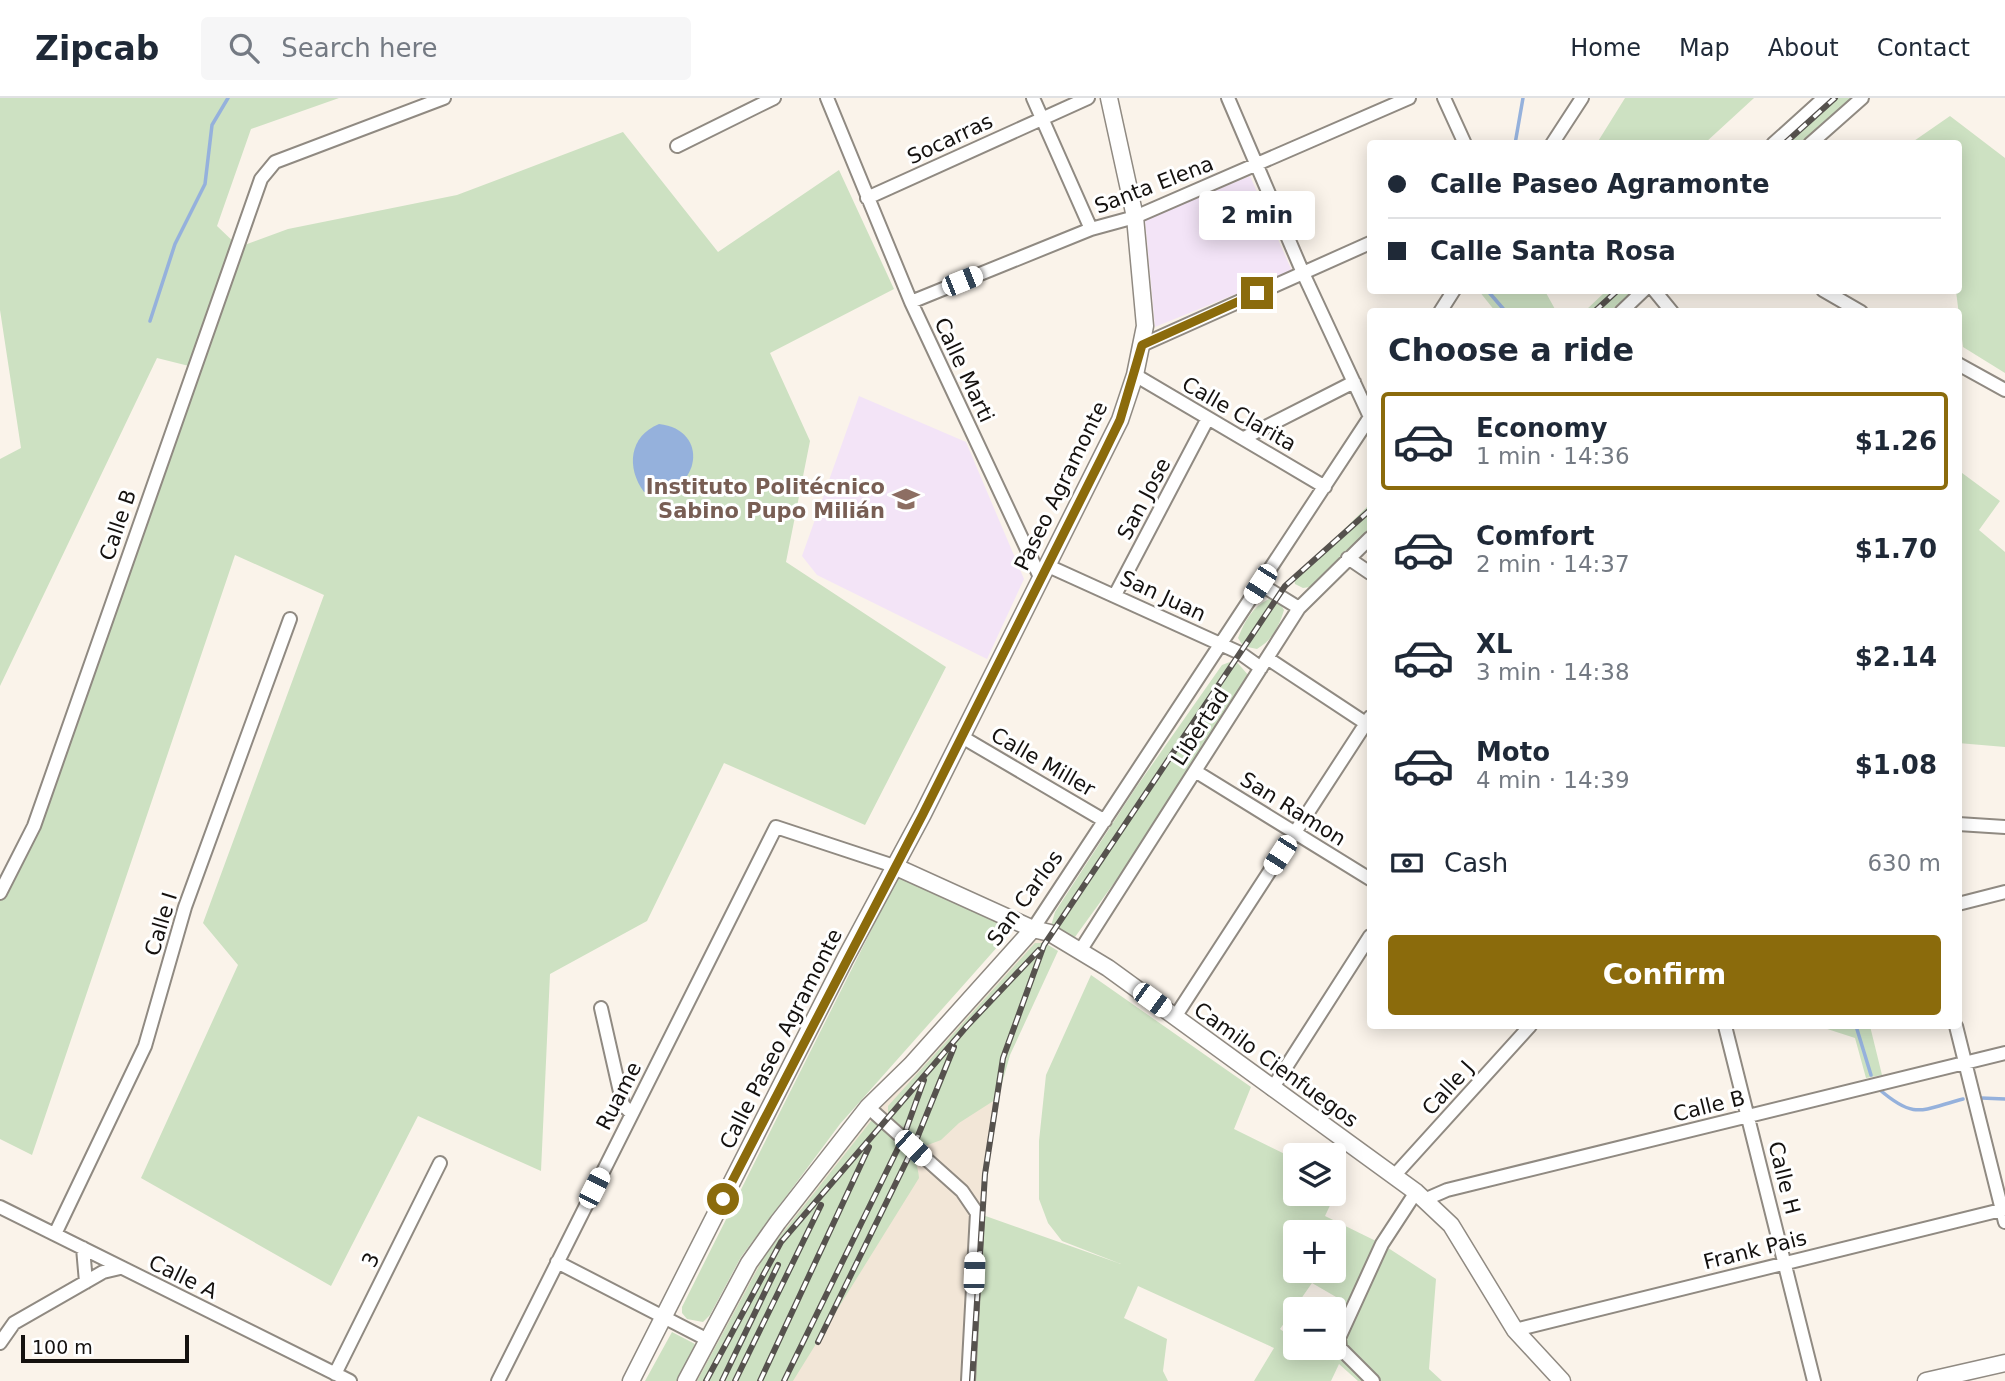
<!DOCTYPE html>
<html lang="en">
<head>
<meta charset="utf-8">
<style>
	:root { --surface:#fff; --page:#f6f6f7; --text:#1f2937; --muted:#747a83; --line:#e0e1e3; --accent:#8b6b0c }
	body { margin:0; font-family:"DejaVu Sans",sans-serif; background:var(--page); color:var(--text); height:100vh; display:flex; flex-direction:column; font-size:26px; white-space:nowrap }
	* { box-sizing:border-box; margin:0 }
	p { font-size:23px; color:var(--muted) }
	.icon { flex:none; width:38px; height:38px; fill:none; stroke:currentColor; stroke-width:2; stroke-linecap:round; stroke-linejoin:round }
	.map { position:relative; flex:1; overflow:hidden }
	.drawer { position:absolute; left:1367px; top:210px; width:595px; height:721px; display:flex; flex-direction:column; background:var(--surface); border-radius:7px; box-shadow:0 4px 18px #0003 }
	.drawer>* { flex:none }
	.hud { position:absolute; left:1367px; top:42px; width:595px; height:154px; border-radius:7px; box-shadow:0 4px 18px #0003; display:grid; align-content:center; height:154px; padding:0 21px; background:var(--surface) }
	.tools { position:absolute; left:1283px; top:1045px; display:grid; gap:14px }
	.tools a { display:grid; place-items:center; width:63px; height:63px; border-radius:7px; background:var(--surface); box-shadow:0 4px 18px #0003; font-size:35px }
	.scale { position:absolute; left:21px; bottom:18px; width:168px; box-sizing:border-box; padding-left:7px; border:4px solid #14110f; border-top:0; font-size:19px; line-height:24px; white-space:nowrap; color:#14110f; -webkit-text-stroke:5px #fff; paint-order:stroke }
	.end { position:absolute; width:32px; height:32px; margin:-16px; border:9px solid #8b6b0c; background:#fff; box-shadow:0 0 0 4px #fff }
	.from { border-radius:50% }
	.bubble { position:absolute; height:49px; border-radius:7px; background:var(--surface); box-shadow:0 4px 18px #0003; font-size:23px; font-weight:800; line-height:49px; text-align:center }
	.car { position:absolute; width:21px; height:42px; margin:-21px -10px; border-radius:9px; box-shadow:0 0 5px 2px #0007; background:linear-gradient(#fff 24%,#345 0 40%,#fff 0 76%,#345 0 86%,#fff 0) }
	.hud b { display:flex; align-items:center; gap:24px; height:66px; font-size:26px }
	.hud b+b { border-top:2px solid var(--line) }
	.hud i { width:18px; height:18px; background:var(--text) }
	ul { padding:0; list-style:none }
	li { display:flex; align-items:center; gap:21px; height:98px; margin:0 14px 10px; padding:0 7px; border:4px solid transparent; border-radius:7px }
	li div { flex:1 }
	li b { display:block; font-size:26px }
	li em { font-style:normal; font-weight:800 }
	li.active { border-color:var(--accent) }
	li>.icon { width:63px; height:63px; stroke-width:1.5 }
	h2 { padding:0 21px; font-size:32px; line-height:84px }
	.pay { display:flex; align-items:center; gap:18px; height:77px; padding:0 21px; font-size:26px }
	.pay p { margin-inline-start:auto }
	.action { display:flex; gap:14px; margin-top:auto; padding:14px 21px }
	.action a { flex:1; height:80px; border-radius:7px; background:var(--accent); color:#fff; font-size:28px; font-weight:800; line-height:80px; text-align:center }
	header { display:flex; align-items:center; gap:42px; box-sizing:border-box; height:98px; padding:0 35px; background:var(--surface); border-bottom:2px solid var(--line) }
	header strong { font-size:33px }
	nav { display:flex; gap:38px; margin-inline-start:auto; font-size:24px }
	.search { width:490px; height:63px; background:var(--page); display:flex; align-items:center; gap:18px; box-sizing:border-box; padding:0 24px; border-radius:7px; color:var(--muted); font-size:26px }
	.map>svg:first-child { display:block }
	.built { fill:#f2e6d7 }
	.education { fill:#f3e4f7 }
	.green { fill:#cde1c2; fill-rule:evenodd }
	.water { fill:#95b1dc }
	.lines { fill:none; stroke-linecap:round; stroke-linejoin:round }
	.stream { stroke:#95b1dc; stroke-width:3.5 }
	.minor-casing { stroke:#908a82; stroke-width:16 }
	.tertiary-casing { stroke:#908a82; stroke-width:19 }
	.minor { stroke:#fff; stroke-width:12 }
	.tertiary { stroke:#fff; stroke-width:16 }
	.rail-casing { stroke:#56524e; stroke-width:6 }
	.rail { stroke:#fff; stroke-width:3.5; stroke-dasharray:10; stroke-linecap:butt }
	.route { stroke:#8b6b0c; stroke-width:9 }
	.labels { text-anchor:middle; stroke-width:6; stroke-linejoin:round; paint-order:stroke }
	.street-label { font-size:21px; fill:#14110f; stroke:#fff }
	.education-label { font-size:21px; font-weight:bold; fill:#785e54; stroke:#fff; text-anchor:end }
</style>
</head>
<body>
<header>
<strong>Zipcab</strong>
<div class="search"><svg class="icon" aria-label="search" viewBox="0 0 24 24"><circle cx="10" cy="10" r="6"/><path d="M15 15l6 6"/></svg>Search here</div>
<nav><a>Home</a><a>Map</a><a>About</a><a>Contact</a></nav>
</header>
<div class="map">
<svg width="2005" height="1283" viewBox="0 0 2005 1283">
	<rect width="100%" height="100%" fill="#faf3ea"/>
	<path class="built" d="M1033 831 1050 835 1003 960 985 1076 972 1283H687L749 1165 851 1029Z"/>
	<path class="education" d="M1250 78 1292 173 1155 229 1145 122Z
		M859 298 966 344 1024 481 987 561 817 477 802 458Z"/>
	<path class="green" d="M0 0H339L251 31 217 128 239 149 288 131 457 97 623 34 718 154 839 72 894 191 770 255 810 343 786 464 946 569 865 727 724 665 647 823 550 876 541 1073 418 1018 331 1188 141 1080 238 867 203 825 324 497 235 457 32 1057 0 1041V795L34 727 193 269 157 260 0 588V361L21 350 0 212Z
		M1625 0H1754L1705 45H1597Z
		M1824 0H1862L1810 45 1773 46Z
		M1950 18 2005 60V275L1963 249 1956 193 1958 46 1911 45Z
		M1479 193H1545L1556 213H1495Z
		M1606 193H1633L1610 213H1585Z
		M1958 372 2000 403 1979 432 2005 454V649L1958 645Z
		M1370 406V435L1310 489 1303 490 1295 486 1294 480Z
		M1269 501 1278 502 1284 512C1279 529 1272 542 1257 551L1243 548 1238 540C1245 523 1252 509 1269 501Z
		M1235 562 1249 578 1122 774 1075 839 1051 828 1055 814 1135 691 1222 567Z
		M898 779 1006 826 1007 838 840 1026 741 1159 710 1217 703 1224 687 1221 682 1215V1209Z
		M1035 845H1045L1058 853 1010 957 998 1000 959 1025 941 1042 925 1048 888 1017V1008Z
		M1091 877 1251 989 1234 1031 1295 1061V1096H1334V1080L1341 1084 1325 1118 1382 1146 1436 1181 1429 1271 1442 1283H1358L1339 1266 1331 1283H1254L1274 1250 1138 1188 1124 1220 1167 1241 1163 1273 1168 1283H970L977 1115 1121 1166 1062 1143 1048 1125 1039 1101V1043L1046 977ZM1295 1134H1334V1172H1295ZM1312 1185 1343 1203 1334 1226V1250H1324L1322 1253 1312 1250H1295V1242L1280 1231Z
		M1818 928H1870L1882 977 1866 980 1855 940Z
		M871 1023 876 1024C894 1039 918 1053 919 1080L793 1283H697L765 1157Z
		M672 1234 695 1246 677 1283H645Z"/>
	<path class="water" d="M659 326C714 332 698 403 644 394 626 370 629 338 659 326Z"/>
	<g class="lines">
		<path class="stream" d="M1515 46 1523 0
			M1487 192 1506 214
			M150 223 175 146 205 86 212 27 228 0
			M1856 928 1871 977
			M1880 992C1915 1022 1921 1012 1963 1001
			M1981 1000 2005 1001"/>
		<defs>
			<path id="minor" d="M827 0 911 204 1040 479
				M1033 0 1091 131
				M1228 0 1303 175 1370 319
				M1444 0 1465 46
				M1552 46 1582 0
				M1773 46 1824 0
				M1810 46 1862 0
				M677 48 774 0
				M867 100 1088 0
				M1654 192 1672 214
				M1823 192 1861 214
				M911 204 1091 131 1135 119 1409 0
				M1440 214 1454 192
				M1621 214 1644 192
				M1142 247 1370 145
				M1958 266 2005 292
				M1135 277 1325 389
				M1244 340 1354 284
				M1348 460 1370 475
				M1046 467 1240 555 1261 570
				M1260 486 1299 510
				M1115 497 1207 322
				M1267 560 1370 628
				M962 639 1105 723
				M1195 673 1370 781
				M1958 726 2005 729
				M0 795 34 728 261 81 275 64 444 0
				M1958 806 2005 794
				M1033 831 1370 319
				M1080 853 1299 510 1370 440
				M601 910 623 1007 632 1016
				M1175 919 1370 619
				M1725 928 1814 1283
				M1956 928 2005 1124
				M1272 991 1370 838
				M868 1009 962 1093 977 1115 968 1283
				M1394 1078 1530 928
				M1424 1102 1447 1092 2005 955
				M0 1109 350 1283
				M55 1136 145 948 185 809 290 521
				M83 1150 86 1184
				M557 1164 708 1242
				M1515 1232 2005 1111
				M0 1245 14 1225 103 1174 120 1170
				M335 1276 440 1065
				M498 1283 776 729 894 768
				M1373 1283 1340 1250 1339 1240 1382 1146 1416 1094"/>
			<path id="tertiary" d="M894 768 1033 831 1050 835 1108 870 1416 1094 1451 1127 1515 1232 1562 1283
				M631 1283 845 861 923 716 1120 322 1135 277 1145 228 1135 119 1109 0
				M686 1283 749 1165 778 1124 868 1009 911 967 1033 831
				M1926 1283 2005 1265"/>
		</defs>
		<use href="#minor" class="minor-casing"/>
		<use href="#tertiary" class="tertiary-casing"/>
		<use href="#minor" class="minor"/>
		<use href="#tertiary" class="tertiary"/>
		<defs>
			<path id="rail" d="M1784 46 1835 0
				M1594 214 1618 192
				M818 1244 913 1050 954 949
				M706 1283 781 1144 967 928 1039 852
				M722 1283 778 1167
				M735 1283 821 1107
				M760 1283 869 1049
				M784 1283 903 1040 924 982
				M972 1283 985 1076 1003 960 1044 847 1285 488 1370 412"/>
		</defs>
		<use href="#rail" class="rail-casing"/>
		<use href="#rail" class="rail"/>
	</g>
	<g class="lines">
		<path class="route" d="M723 1101 923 716 1102 359 1120 322 1142 247 1257 195"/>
	</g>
	<defs>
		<symbol id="school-bare" viewBox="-9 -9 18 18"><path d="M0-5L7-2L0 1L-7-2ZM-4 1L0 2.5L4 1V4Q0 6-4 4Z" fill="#8d6e63" stroke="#fff" stroke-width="2.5" paint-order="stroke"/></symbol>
	</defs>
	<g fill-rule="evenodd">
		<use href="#school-bare" x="887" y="382" width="38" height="38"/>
	</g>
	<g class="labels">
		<g class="street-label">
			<text transform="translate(950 41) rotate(-25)" y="7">Socarras</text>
			<text transform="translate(1154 87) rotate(-21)" y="7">Santa Elena</text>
			<text transform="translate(964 272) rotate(65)" y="7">Calle Marti</text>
			<text transform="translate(1239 316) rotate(30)" y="7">Calle Clarita</text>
			<text transform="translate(1061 388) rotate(-64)" y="7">Paseo Agramonte</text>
			<text transform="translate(1144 401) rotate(-62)" y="7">San Jose</text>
			<text transform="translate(118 427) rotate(-71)" y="7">Calle B</text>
			<text transform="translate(1163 498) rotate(25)" y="7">San Juan</text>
			<text transform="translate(1200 629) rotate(-57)" y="7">Libertad</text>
			<text transform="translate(1043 664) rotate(30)" y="7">Calle Miller</text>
			<text transform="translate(1293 711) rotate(32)" y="7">San Ramon</text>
			<text transform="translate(1025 800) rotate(-54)" y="7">San Carlos</text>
			<text transform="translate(161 826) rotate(-73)" y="7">Calle I</text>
			<text transform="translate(781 941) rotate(-63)" y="7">Calle Paseo Agramonte</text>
			<text transform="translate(1276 967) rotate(36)" y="7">Camilo Cienfuegos</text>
			<text transform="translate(1448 990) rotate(-48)" y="7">Calle J</text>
			<text transform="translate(619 998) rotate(-63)" y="7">Ruame</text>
			<text transform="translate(1709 1008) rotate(-14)" y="7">Calle B</text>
			<text transform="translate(1784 1080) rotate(76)" y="7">Calle H</text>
			<text transform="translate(1755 1152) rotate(-14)" y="7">Frank Pais</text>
			<text transform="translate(371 1162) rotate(-64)" y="7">3</text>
			<text transform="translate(183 1179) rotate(26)" y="7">Calle A</text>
		</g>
		<g class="education-label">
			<text x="885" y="396">Instituto Politécnico<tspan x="885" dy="24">Sabino Pupo Milián</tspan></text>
		</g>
	</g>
</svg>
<div class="tools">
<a><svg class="icon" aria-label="layers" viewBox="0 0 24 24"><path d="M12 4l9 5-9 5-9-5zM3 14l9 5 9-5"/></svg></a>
<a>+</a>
<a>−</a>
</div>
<div class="scale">100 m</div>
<i class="end from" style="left:723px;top:1101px"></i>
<i class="end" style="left:1257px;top:195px"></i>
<div class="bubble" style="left:1199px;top:93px;width:116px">2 min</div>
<i class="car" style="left:962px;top:183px;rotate:68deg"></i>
<i class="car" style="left:1260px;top:486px;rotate:213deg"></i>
<i class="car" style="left:1280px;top:757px;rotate:213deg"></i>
<i class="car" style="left:1152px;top:902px;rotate:126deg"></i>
<i class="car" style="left:913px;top:1050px;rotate:133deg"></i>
<i class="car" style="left:594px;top:1090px;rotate:27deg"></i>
<i class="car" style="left:974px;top:1175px;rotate:2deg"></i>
<div class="hud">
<b><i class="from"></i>Calle Paseo Agramonte</b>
<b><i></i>Calle Santa Rosa</b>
</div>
<section class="drawer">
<h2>Choose a ride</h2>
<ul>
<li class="active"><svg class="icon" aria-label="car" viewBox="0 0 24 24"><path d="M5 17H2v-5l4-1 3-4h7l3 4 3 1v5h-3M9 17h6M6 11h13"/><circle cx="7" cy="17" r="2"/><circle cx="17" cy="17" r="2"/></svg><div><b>Economy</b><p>1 min · 14:36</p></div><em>$1.26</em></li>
<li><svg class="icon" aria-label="car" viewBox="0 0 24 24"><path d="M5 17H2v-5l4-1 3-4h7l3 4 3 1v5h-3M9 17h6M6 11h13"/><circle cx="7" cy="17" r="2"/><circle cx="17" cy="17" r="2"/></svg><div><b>Comfort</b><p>2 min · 14:37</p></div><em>$1.70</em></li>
<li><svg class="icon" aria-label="car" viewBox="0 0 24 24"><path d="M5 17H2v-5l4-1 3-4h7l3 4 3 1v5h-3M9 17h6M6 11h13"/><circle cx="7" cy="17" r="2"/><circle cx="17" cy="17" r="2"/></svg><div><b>XL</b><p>3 min · 14:38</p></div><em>$2.14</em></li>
<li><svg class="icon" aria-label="car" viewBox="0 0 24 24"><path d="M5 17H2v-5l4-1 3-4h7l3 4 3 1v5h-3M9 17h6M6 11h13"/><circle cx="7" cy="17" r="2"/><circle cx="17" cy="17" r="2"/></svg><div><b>Moto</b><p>4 min · 14:39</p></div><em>$1.08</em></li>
</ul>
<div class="pay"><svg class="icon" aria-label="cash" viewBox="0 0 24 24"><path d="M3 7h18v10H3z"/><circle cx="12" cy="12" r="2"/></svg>Cash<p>630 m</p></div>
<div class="action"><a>Confirm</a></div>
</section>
</div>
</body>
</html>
